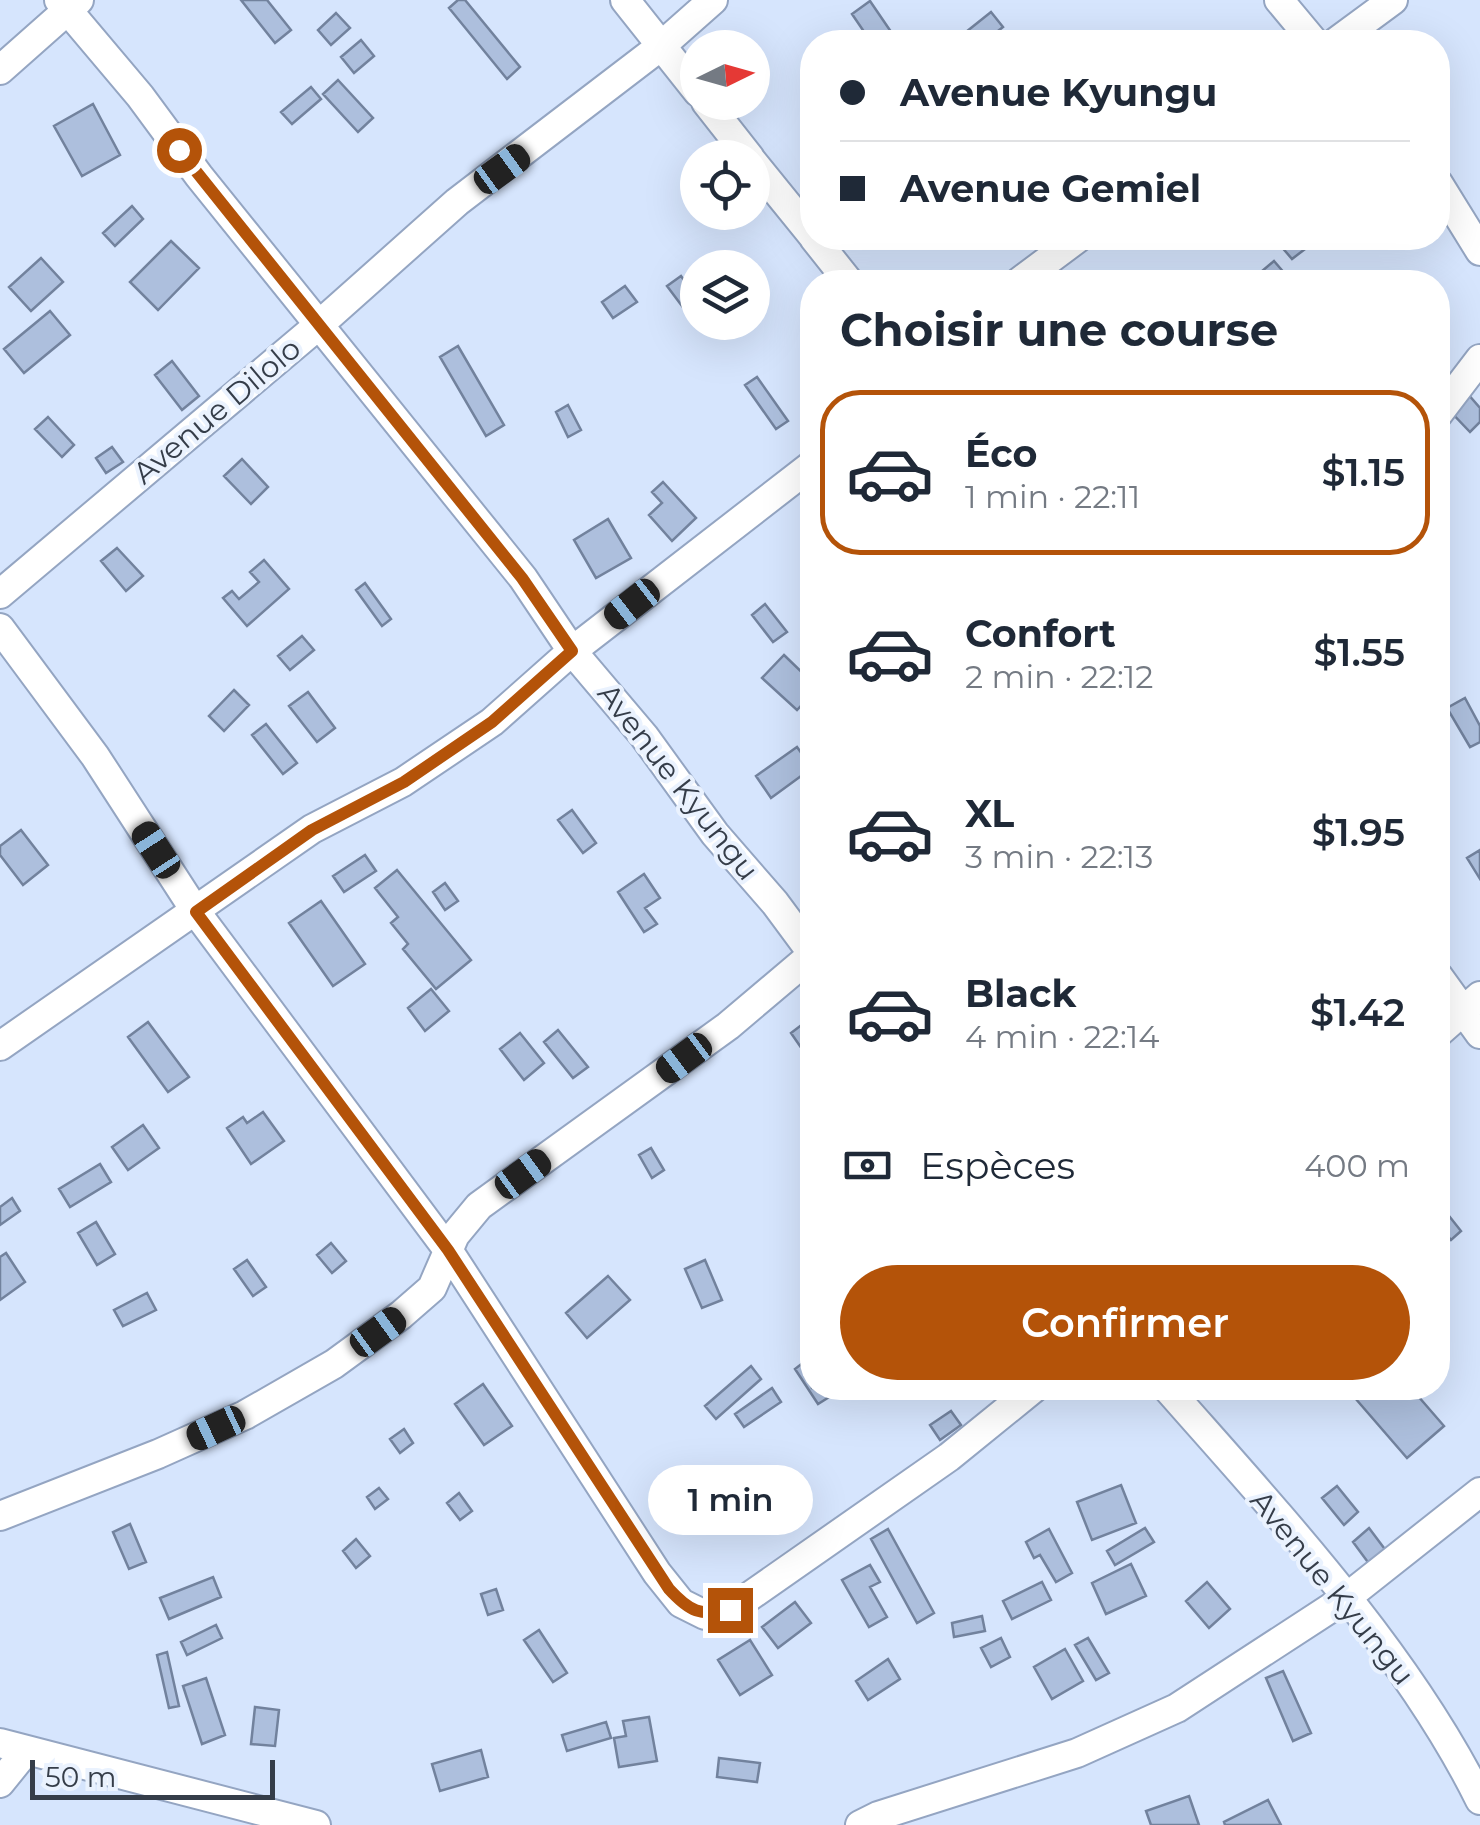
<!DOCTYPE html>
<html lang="fr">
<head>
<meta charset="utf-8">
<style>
	:root { --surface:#fff; --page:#f6f6f7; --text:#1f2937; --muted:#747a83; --line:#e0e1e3; --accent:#b45309 }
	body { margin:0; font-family:Montserrat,sans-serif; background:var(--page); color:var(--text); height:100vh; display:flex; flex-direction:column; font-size:38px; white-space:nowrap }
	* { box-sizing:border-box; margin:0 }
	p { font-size:32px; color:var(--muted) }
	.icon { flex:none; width:55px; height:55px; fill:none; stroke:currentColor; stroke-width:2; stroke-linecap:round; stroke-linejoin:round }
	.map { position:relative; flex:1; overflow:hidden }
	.panel { position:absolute; left:800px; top:270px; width:650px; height:1130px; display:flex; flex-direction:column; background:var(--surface); border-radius:40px; box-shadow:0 10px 40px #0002 }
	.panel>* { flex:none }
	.guide { position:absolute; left:800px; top:30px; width:650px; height:220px; border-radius:40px; box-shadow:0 10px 40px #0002; display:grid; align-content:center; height:220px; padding:0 40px; background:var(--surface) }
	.needle { width:65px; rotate:85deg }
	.controls { position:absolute; left:680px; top:30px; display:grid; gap:20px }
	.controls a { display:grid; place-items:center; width:90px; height:90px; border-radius:50%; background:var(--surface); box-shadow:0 10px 40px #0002; font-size:50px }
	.scale { position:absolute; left:30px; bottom:25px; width:245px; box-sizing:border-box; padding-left:10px; border:5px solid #353d49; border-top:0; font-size:28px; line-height:35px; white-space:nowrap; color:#353d49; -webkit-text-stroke:8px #eaf2fe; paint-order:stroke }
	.end { position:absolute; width:45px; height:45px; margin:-22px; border:12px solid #b45309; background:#fff; box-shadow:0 0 0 5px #fff }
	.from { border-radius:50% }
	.bubble { position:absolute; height:70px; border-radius:35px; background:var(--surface); box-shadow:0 10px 40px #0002; font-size:32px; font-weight:600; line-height:70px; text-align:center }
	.car { position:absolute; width:30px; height:60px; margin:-30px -15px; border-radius:12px; box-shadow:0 0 8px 2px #0007; background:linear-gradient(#222 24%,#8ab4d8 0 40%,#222 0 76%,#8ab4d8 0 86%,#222 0) }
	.guide b { display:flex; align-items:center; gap:35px; height:95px; font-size:38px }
	.guide b+b { border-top:2px solid var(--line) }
	.guide i { width:25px; height:25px; background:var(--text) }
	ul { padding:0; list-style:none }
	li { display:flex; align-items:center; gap:30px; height:165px; margin:0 20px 15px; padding:0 20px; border:5px solid transparent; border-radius:40px }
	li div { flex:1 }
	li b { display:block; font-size:38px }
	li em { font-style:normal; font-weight:600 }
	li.on { border-color:var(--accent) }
	li>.icon { width:90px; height:90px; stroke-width:1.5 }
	h2 { padding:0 40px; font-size:45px; line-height:120px }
	.pay { display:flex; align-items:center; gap:25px; height:110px; padding:0 40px; font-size:38px }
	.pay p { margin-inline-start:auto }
	.action { display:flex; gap:20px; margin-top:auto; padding:20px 40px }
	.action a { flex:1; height:115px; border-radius:60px; background:var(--accent); color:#fff; font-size:40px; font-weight:600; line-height:115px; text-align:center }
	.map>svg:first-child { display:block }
	.building { fill:#adbfdd; stroke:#72829d; stroke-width:2.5 }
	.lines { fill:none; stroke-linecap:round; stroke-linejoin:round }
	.street-casing { stroke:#94a5c2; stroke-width:32 }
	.street { stroke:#fff; stroke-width:28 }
	.route { stroke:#b45309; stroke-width:12 }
	.labels { text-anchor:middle; stroke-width:8; stroke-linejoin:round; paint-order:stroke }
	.street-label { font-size:30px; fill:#353d49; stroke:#eaf2fe }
</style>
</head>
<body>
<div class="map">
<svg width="1480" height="1825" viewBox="0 0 1480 1825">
	<rect width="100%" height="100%" fill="#d6e5fd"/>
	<path class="building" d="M241 0H267L291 30 275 43Z
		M458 0H465L520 67 507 79 449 8Z
		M870 1 898 42H871L852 14Z
		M991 12 1003 27 984 42H974L966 32Z
		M336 13 350 28 331 45 318 30Z
		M361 40 374 56 354 73 341 57Z
		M338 80 373 118 358 132 323 94Z
		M311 87 321 99 292 124 281 112Z
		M93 104 120 155 82 176 54 126Z
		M132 206 143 219 115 246 103 233Z
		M1274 238H1295L1305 249 1292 259Z
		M171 241 199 268 158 310 130 282Z
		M41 258 63 282 31 311 9 287Z
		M1274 261 1292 282H1269L1261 272Z
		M681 276 698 299V307L688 314 667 286Z
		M625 286 637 302 613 318 602 302Z
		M50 311 70 335 24 373 4 349Z
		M458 346 504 425 486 436 440 357Z
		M172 361 199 396 182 410 155 375Z
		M757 377 788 421 776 429 745 385Z
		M1467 393 1480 408V422L1470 432 1449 410Z
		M568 405 581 430 568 437 556 412Z
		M48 417 74 445 62 457 35 429Z
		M112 447 123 462 106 473 96 458Z
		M242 459 268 487 251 504 224 476Z
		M663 482 696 518 672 541 649 515 662 503 652 492Z
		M608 519 631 558 596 578 574 540Z
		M117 548 143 576 126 591 101 561Z
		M264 560 289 589 247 626 223 598 232 591 239 599 259 582 250 572Z
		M365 583 391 619 382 626 356 590Z
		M765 604 787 632 773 642 752 615Z
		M302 636 314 650 290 670 278 656Z
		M784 655 812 682V694L797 710 762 678Z
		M234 690 249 705 224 731 209 716Z
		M308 692 335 728 317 742 289 706Z
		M1465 698 1480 726V742L1470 747 1447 708Z
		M266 724 297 763 283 774 252 735Z
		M797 747 812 768 771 798 756 776Z
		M572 810 596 843 583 853 558 820Z
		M21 830 48 865 23 885 0 855V846Z
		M1480 850V879L1467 858Z
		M365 855 376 871 344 892 333 876Z
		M397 870 471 960 436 989 403 949 408 944 391 923 398 917 375 888Z
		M644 874 660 898 645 908 657 924 644 932 618 892Z
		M445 883 458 901 445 910 433 892Z
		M321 901 365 964 333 986 289 923Z
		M431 989 449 1011 425 1031 408 1008Z
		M812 1017V1042L802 1049 791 1033Z
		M148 1022 189 1077 168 1092 128 1037Z
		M558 1030 588 1067 573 1078 544 1042Z
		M520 1033 544 1063 524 1080 500 1049Z
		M263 1112 284 1141 251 1164 227 1128 243 1117 247 1123Z
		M143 1125 159 1148 128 1170 112 1147Z
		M651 1148 664 1170 652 1178 639 1155Z
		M100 1164 111 1182 70 1207 59 1189Z
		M12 1198 20 1211 0 1225V1207Z
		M1438 1202 1461 1231 1451 1240 1438 1224Z
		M96 1222 115 1254 97 1265 78 1233Z
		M331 1243 346 1261 332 1273 317 1255Z
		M6 1253 25 1282 0 1300V1257Z
		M247 1260 266 1287 253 1296 234 1269Z
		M705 1260 722 1300 702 1308 685 1269Z
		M608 1276 630 1300 587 1338 566 1313Z
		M147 1293 156 1310 123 1326 114 1310Z
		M809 1358 812 1363V1388H829L834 1394 818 1404 795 1369Z
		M751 1366 761 1379 716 1419 705 1406Z
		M483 1384 512 1426 484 1445 455 1404Z
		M772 1388 781 1402 744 1427 735 1414Z
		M1368 1388H1411L1444 1426 1407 1458 1355 1398Z
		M951 1411 961 1425 940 1440 930 1425Z
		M404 1429 413 1443 400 1453 390 1439Z
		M1121 1485 1136 1523 1092 1540 1077 1502Z
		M1337 1486 1358 1512 1344 1525 1322 1498Z
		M379 1488 388 1499 375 1509 367 1497Z
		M459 1493 472 1511 460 1520 447 1503Z
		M130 1524 146 1562 129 1569 113 1532Z
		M1145 1528 1154 1542 1115 1565 1107 1551Z
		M1369 1528 1387 1552 1370 1565 1353 1542Z
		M888 1529 934 1613 917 1623 871 1539Z
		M1049 1529 1072 1573 1056 1582 1040 1555 1034 1558 1026 1542Z
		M356 1539 370 1556 356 1568 343 1551Z
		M1131 1564 1146 1596 1106 1614 1092 1583Z
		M870 1565 880 1582 870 1587 887 1617 869 1627 842 1580Z
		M213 1577 221 1597 169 1619 160 1598Z
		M1042 1582 1051 1600 1012 1619 1003 1601Z
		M1207 1582 1230 1609 1209 1628 1186 1601Z
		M496 1589 503 1610 488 1615 481 1594Z
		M795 1602 811 1623 778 1648 762 1627Z
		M982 1616 985 1631 954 1637 952 1623Z
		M216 1625 222 1638 187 1655 181 1642Z
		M539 1630 567 1673 553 1682 524 1640Z
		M1001 1638 1010 1657 991 1667 981 1648Z
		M1088 1638 1109 1673 1096 1680 1075 1645Z
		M750 1640 772 1675 740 1695 718 1660Z
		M1065 1649 1083 1681 1052 1699 1034 1667Z
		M167 1652 179 1706 169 1708 157 1655Z
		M888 1659 900 1679 868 1700 856 1681Z
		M1283 1671 1311 1733 1293 1741 1266 1678Z
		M206 1678 225 1735 202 1744 183 1686Z
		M255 1707 279 1710 275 1746 251 1744Z
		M649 1717 657 1761 619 1767 614 1738 626 1736 623 1721Z
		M606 1722 611 1738 567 1751 562 1735Z
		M481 1750 488 1777 440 1791 432 1764Z
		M719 1758 760 1763 757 1782 717 1777Z
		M1189 1796 1199 1825H1151L1146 1811Z
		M1268 1800 1281 1825H1225L1224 1822Z"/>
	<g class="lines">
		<defs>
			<path id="street" d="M59 0 140 96 199 176 523 578 572 651 644 736 715 834 775 903 812 953
				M625 0 698 92
				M1279 0 1314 42
				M1336 42 1393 0
				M0 70 79 0
				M706 102 750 158
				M752 161 812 235
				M1438 183 1480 251
				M814 238 849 282
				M1019 282 1078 238
				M1438 414 1480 359
				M0 594 320 324 457 202 661 46 713 0
				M0 628 95 756 196 912 448 1250 657 1573 681 1603 705 1615 730 1610 949 1457 1034 1388
				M1438 976 1480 1034
				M1438 1033 1480 996
				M0 1046 312 829 403 782 492 722 572 651 812 465
				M1167 1388C1276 1512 1407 1652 1480 1800
				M0 1516 158 1454 245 1415 334 1364 401 1315 432 1288 455 1235 479 1206 728 1026 812 955
				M0 1743 316 1825
				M0 1783 25 1752
				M860 1825 878 1816 1077 1753 1177 1708 1346 1598 1480 1492"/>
		</defs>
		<use href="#street" class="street-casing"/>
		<use href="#street" class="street"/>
	</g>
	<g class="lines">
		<path class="route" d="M179 150 522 578 572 651 492 722 404 782 312 830 196 912 448 1250 669 1589C690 1612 700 1616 730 1610"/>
	</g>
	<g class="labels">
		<g class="street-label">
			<text transform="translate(217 411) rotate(-40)" y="10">Avenue Dilolo</text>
			<text transform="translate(678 782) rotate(52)" y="10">Avenue Kyungu</text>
			<text transform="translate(1332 1588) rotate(51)" y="10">Avenue Kyungu</text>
		</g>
	</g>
</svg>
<div class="controls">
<a><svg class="needle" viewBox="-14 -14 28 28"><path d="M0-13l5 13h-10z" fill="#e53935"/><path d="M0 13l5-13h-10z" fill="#747a83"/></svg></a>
<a><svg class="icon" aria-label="locate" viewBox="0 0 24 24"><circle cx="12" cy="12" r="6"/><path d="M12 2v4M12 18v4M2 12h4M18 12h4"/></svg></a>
<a><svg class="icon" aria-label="layers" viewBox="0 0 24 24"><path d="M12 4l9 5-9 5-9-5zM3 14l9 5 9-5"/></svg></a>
</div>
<div class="scale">50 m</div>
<i class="end from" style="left:179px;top:150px"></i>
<i class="end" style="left:730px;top:1610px"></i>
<div class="bubble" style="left:648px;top:1465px;width:165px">1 min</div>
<i class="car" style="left:502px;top:169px;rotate:54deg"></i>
<i class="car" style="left:632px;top:604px;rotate:232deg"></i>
<i class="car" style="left:156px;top:850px;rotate:327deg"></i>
<i class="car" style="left:684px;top:1058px;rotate:233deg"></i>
<i class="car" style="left:523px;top:1174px;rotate:54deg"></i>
<i class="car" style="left:378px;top:1332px;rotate:54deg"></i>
<i class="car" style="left:216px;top:1428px;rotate:245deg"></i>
<div class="guide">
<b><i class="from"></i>Avenue Kyungu</b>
<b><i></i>Avenue Gemiel</b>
</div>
<section class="panel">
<h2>Choisir une course</h2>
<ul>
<li class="on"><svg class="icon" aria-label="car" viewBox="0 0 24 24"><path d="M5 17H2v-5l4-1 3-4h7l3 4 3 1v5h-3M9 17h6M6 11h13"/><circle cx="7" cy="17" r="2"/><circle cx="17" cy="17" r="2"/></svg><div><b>Éco</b><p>1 min · 22:11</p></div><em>$1.15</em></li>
<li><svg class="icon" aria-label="car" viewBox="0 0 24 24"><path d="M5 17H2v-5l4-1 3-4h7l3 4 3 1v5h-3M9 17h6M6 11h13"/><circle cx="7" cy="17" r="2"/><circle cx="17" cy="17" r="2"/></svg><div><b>Confort</b><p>2 min · 22:12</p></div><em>$1.55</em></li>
<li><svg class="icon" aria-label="car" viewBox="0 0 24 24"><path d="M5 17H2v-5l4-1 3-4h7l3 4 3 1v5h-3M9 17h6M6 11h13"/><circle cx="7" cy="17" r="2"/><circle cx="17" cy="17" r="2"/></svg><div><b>XL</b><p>3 min · 22:13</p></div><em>$1.95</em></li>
<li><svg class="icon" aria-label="car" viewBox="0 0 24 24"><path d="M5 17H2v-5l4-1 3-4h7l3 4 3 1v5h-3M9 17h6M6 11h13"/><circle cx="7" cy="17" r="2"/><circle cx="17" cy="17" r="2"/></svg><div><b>Black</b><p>4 min · 22:14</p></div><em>$1.42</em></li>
</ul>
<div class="pay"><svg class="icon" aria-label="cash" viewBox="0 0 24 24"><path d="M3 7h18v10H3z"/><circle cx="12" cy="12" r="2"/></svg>Espèces<p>400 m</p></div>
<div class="action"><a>Confirmer</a></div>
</section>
</div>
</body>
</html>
